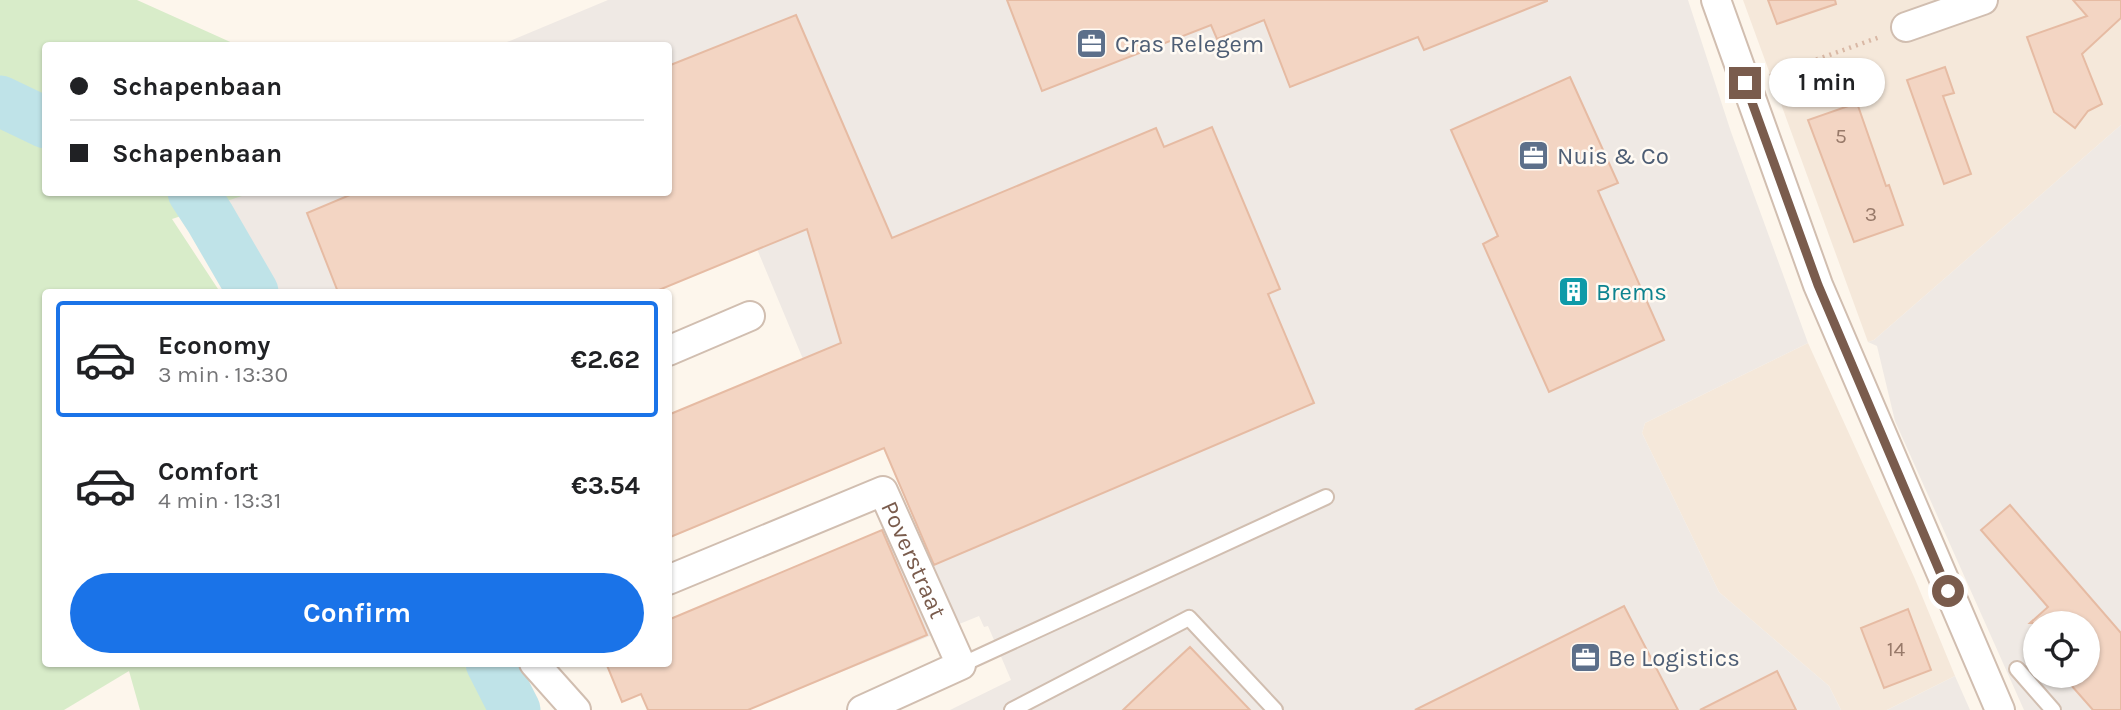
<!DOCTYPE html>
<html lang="en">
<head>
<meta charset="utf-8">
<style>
	:root { --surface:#fff; --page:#f6f6f6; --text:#202124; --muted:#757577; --line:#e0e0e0; --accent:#1a73e8 }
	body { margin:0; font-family:Karla,sans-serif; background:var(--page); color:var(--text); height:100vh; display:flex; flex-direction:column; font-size:26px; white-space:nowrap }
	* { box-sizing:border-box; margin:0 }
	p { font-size:23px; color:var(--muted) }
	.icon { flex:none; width:38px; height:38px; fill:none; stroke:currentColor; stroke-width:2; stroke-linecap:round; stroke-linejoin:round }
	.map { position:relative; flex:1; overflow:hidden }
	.drawer { position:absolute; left:42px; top:289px; width:630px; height:378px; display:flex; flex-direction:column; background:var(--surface); border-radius:7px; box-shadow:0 2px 5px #0004 }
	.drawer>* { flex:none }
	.hud { position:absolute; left:42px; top:42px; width:630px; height:154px; border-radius:7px; box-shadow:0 2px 5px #0004; display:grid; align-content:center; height:154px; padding:0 28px; background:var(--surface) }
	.tools { position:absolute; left:2023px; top:611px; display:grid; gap:14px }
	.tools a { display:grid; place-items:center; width:77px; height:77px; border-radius:50%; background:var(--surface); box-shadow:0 2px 5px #0004; font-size:35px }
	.end { position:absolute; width:32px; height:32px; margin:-16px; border:9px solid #7a5c4d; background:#fff; box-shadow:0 0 0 4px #fff }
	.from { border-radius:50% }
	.bubble { position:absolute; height:49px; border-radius:24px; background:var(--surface); box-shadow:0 2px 5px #0004; font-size:23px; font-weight:700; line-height:49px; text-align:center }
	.hud b { display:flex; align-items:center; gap:24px; height:66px; font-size:26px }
	.hud b+b { border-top:2px solid var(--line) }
	.hud i { width:18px; height:18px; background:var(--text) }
	ul { padding:12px 0 0; list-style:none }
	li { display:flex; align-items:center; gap:21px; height:116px; margin:0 14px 10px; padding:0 14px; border:4px solid transparent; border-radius:7px }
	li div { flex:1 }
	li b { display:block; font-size:26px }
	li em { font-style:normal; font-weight:700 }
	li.on { border-color:var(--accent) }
	li>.icon { width:63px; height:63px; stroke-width:1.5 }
	.cta { display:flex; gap:14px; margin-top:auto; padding:14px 28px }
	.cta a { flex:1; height:80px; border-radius:42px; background:var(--accent); color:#fff; font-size:28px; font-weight:700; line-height:80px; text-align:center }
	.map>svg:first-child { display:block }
	.residential { fill:#f5e8da }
	.industrial { fill:#efe9e4; fill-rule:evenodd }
	.green { fill:#d8ecc9 }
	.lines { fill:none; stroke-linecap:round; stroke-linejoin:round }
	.river { stroke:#bfe3e8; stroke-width:51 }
	.building { fill:#f3d5c3; stroke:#e6bba3; stroke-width:2 }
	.lane-casing { stroke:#d1beb0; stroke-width:18 }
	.street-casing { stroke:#d1beb0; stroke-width:32 }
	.path { stroke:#d9b8a5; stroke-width:4.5; stroke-dasharray:2 5; stroke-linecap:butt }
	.lane { stroke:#fff; stroke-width:14 }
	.street { stroke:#fff; stroke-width:28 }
	.route { stroke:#7a5c4d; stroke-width:9 }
	.labels { text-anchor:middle; stroke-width:5; stroke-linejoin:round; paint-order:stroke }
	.number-label { font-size:21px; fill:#987a6a }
	.service-label { font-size:24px; fill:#4e5e75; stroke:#fffaf3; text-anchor:start }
	.culture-label { font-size:24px; fill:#0d838f; stroke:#fffaf3; text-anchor:start }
	.street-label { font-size:24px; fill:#7a5c4d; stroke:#fffaf3 }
</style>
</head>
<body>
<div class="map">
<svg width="2121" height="710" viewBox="0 0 2121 710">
	<rect width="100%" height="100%" fill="#fdf6ec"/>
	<path class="residential" d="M1743 0H2121V125L1874 340 1868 342Z
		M1808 343 1915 579 1955 676 1887 710H1841L1829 686 1719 592 1642 433 1645 423Z"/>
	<path class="industrial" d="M608 0H1688L1731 132 1808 343 1645 423 1642 433 1719 592 1829 686 1841 710H950L1011 680 988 626 984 627 979 616 748 710H648L641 694 622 702 606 663H668L669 620 883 530 934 563 883 448 669 538V415L803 359 757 249 652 292H257L199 198 204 192H668V46L500 45Z
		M2121 125V710H2024L1895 421 1877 346 1868 342 1874 340ZM2035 623H2088V676H2035Z
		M1955 676 1970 710H1887Z"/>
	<path class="green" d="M0 0H137L237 45 46 46V192L251 193 172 219 220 292H46V663H463L494 710H140L129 671 64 710H0Z"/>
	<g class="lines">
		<path class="river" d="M0 101 46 123
			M193 192 210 218 253 292
			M491 663 515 710"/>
	</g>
	<path class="building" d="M1007 0H1547V1L1424 50 1418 37 1290 87 1264 20 1217 39 1211 25 1042 91Z
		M1768 0H1835L1836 4 1777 24Z
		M2073 0H2121V18L2082 54 2102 104 2088 111 2075 128 2054 112 2027 37 2087 16Z
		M796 15 892 238 1156 128 1164 147 1212 127 1280 289 1268 294 1314 403 934 565 884 448 668 538V415L841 343 807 229 654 292H338L307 213 357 192H668V66Z
		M1945 67 1954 93 1943 96 1971 174 1944 184 1907 80Z
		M1570 77 1618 183 1598 191 1664 340 1549 392 1483 244 1498 236 1451 130Z
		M1857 103 1886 186 1889 185 1903 225 1854 242 1808 120Z
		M2010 505 2121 633V710H2093L2063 676H2088V623H2030L2048 607 1981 530Z
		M882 530 927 635 748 710H648L641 694 622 702 606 663H668V620Z
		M1624 606 1678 710H1415Z
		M1908 609 1931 670 1884 688 1861 628Z
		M1190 647 1250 710H1123L1147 687Z
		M1777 671 1796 710H1700Z"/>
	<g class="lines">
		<defs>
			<path id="lane" d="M961 665 1326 497
				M2017 669 2053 710
				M1012 710 1189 618 1275 710"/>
			<g id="street">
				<path d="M1716 0 1818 285 2000 710"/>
				<path d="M1906 27 1983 0"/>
				<path d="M668 351 750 316"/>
				<path id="s1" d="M668 580 883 491 961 665 862 710"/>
				<path d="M534 663 576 710"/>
			</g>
		</defs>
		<use href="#lane" class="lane-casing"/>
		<use href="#street" class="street-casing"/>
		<path class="path" d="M1770 76 1880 37"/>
		<use href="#lane" class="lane"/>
		<use href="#street" class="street"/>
	</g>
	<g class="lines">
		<path class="route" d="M1745 83 1818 285 1948 591"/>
	</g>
	<defs>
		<symbol id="office-square" viewBox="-11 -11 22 22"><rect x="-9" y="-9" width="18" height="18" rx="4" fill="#5c6f8a" stroke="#fffaf3"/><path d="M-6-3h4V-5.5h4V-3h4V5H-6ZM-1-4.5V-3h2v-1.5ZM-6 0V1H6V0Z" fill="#fff"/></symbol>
		<symbol id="building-square" viewBox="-11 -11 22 22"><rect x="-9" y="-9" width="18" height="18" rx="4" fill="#0f9aa8" stroke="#fffaf3"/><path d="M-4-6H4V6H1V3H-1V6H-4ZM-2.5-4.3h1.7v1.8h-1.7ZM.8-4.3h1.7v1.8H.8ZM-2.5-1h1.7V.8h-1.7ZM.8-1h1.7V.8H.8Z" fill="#fff"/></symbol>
	</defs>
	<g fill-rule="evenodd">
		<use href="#office-square" x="1074" y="26" width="35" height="35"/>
		<use href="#office-square" x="1516" y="138" width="35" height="35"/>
		<use href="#building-square" x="1556" y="274" width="35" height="35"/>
		<use href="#office-square" x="1568" y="640" width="35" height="35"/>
	</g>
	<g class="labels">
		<g class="number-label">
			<text x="1841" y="143">5</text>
			<text x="1871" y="221">3</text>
			<text x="1896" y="656">14</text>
		</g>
		<g class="service-label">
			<text x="1115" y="52">Cras Relegem</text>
			<text x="1557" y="164">Nuis &amp; Co</text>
			<text x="1608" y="666">Be Logistics</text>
		</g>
		<g class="culture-label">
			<text x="1596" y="300">Brems</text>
		</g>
		<g class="street-label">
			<text dy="8" stroke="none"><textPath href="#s1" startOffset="308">Poverstraat</textPath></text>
		</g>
	</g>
</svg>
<div class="tools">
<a><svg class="icon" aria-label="locate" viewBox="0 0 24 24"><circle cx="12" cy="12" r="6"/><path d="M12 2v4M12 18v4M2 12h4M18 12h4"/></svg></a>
</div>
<i class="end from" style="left:1948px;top:591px"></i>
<i class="end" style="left:1745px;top:83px"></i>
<div class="bubble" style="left:1769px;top:58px;width:116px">1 min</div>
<div class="hud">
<b><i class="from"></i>Schapenbaan</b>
<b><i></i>Schapenbaan</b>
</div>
<section class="drawer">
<ul>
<li class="on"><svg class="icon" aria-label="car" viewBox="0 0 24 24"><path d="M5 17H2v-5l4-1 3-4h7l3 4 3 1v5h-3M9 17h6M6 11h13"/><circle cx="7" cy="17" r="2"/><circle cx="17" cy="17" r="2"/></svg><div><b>Economy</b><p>3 min · 13:30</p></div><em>€2.62</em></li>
<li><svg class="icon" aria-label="car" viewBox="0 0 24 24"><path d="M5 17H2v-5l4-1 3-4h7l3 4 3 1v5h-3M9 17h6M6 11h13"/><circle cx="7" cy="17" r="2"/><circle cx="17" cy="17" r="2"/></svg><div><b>Comfort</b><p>4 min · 13:31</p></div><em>€3.54</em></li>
</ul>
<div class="cta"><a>Confirm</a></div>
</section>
</div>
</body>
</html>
